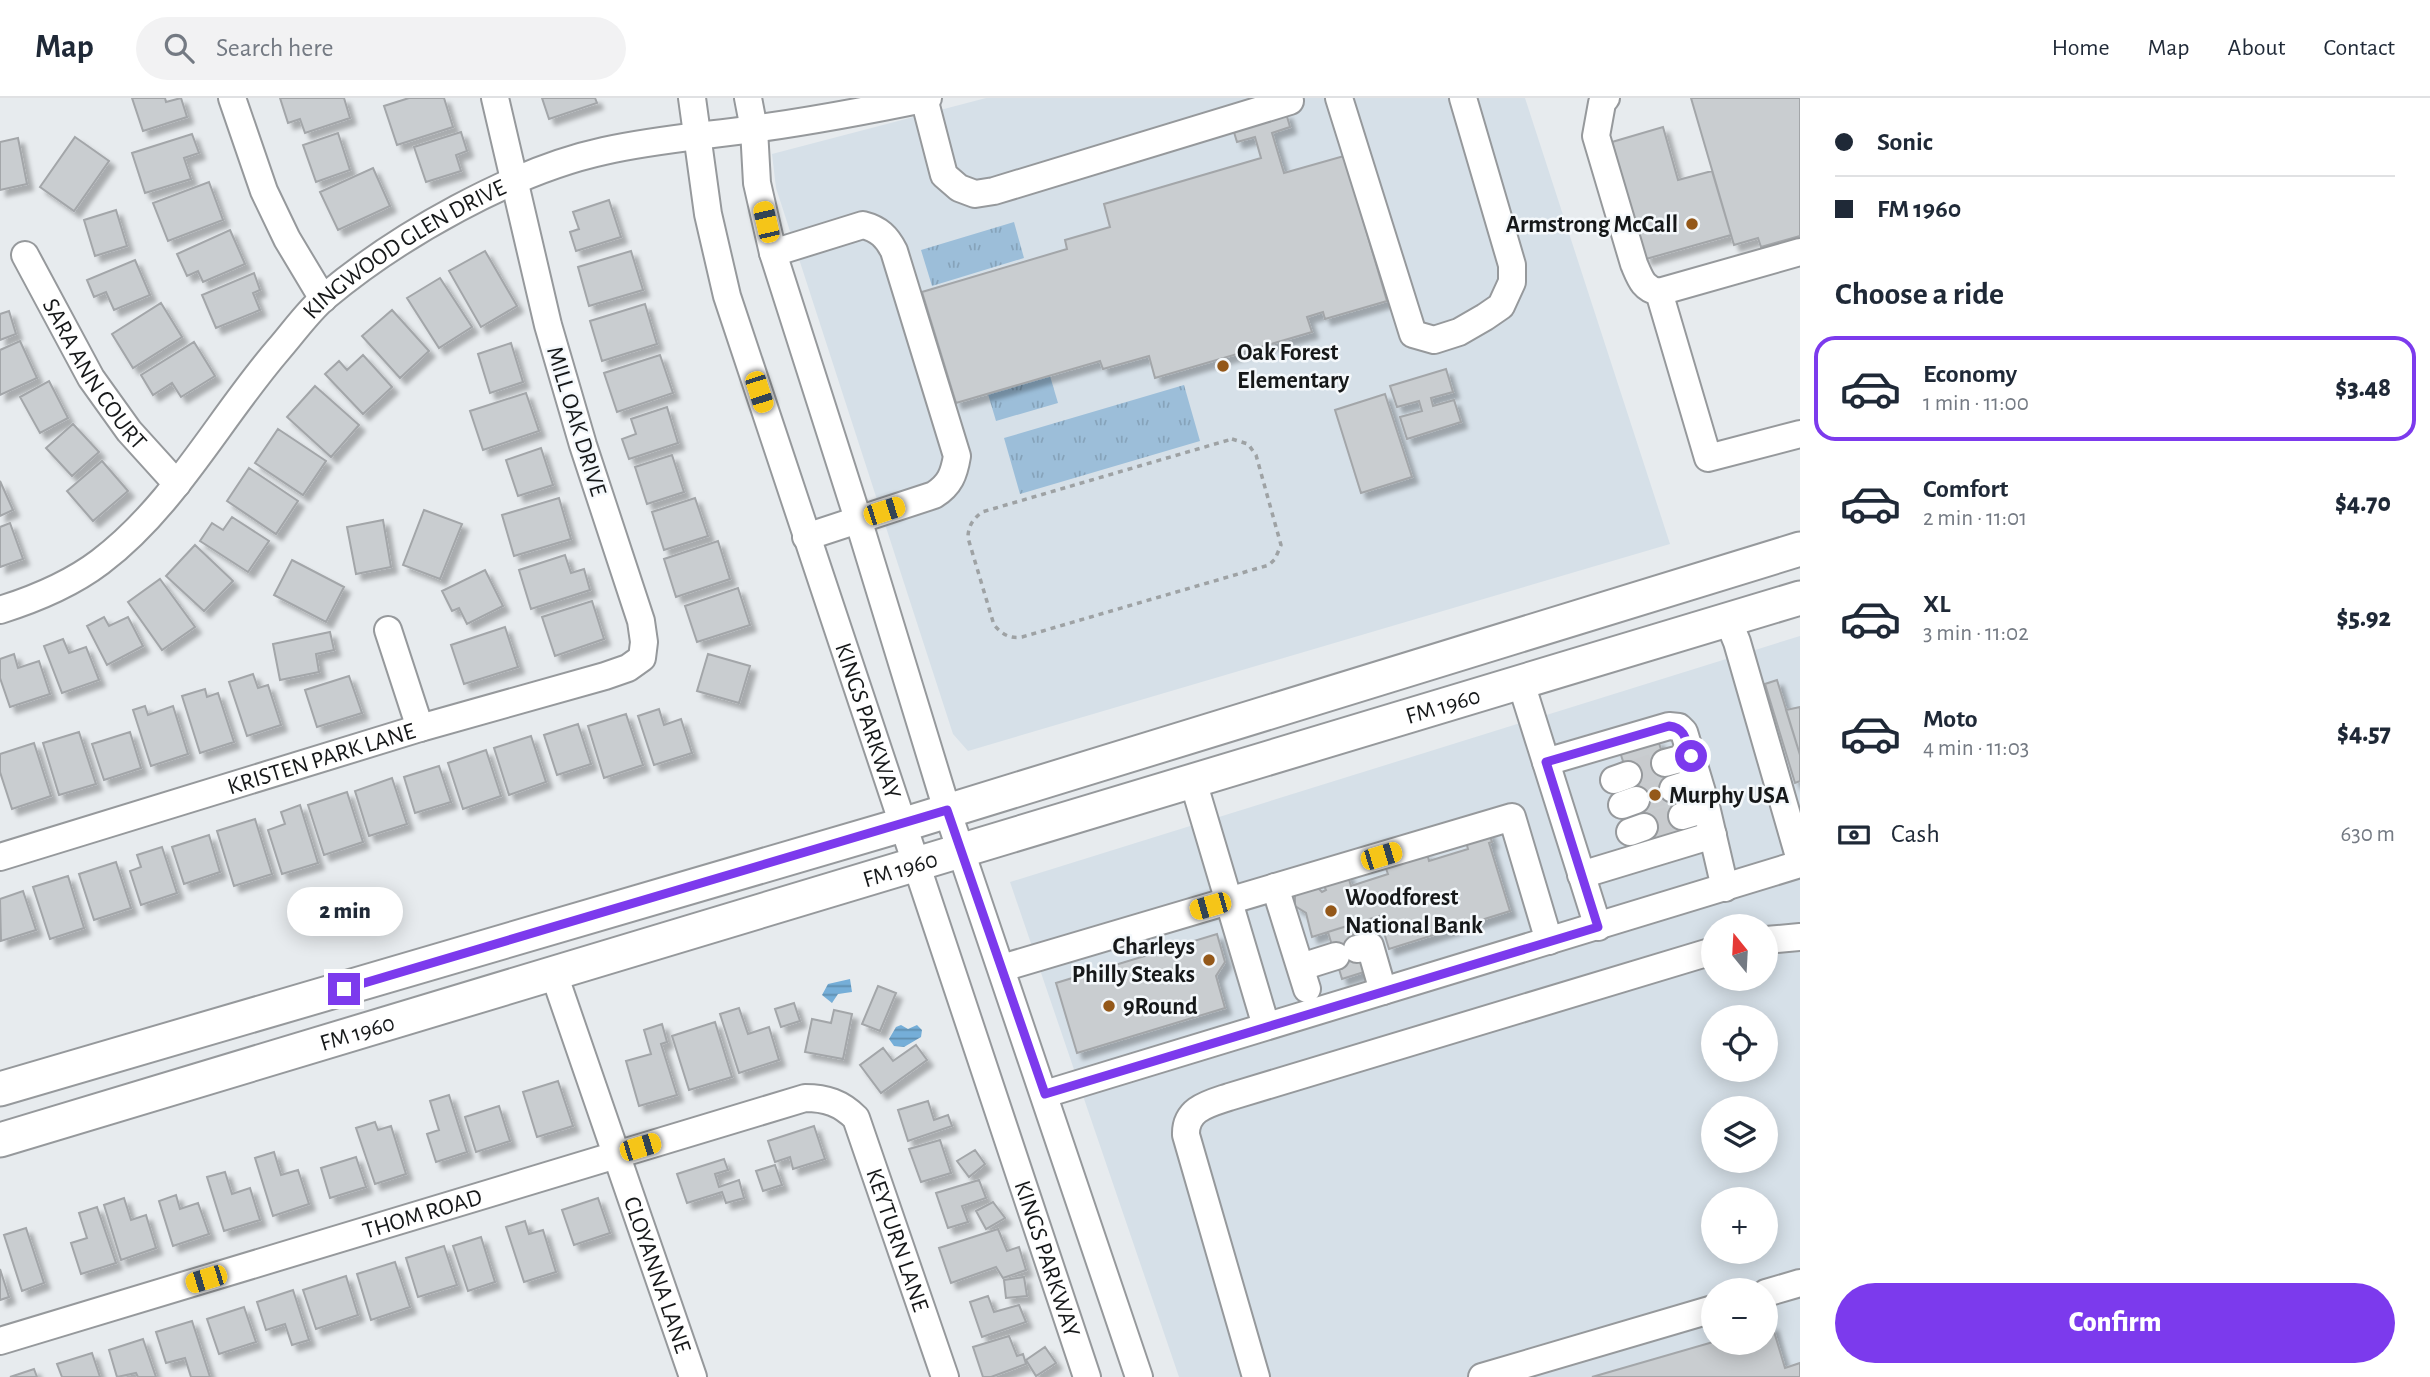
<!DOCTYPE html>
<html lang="en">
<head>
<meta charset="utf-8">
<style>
	:root { --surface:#fff; --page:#f2f2f3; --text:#1f2937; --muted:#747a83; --line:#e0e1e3; --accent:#7c3aed }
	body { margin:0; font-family:"Alegreya Sans",sans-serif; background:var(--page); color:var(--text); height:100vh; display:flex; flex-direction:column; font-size:26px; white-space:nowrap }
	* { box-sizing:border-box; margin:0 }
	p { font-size:23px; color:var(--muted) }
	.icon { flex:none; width:38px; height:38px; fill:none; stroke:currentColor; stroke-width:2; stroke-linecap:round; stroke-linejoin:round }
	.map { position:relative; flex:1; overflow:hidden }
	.sheet { display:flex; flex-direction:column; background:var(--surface); width:630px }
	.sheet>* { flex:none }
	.banner { display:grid; align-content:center; height:154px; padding:0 35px; background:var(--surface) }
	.needle { width:46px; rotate:342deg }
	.controls { position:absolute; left:1701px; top:816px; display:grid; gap:14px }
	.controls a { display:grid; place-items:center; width:77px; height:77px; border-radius:50%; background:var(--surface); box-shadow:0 4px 18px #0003; font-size:35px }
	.end { position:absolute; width:32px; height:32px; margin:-16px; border:9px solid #7c3aed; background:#fff; box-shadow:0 0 0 4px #fff }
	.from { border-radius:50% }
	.bubble { position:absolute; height:49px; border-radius:24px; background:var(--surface); box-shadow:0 4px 18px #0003; font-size:23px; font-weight:800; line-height:49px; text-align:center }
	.car { position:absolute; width:21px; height:42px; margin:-21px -10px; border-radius:9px; box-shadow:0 0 5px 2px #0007; background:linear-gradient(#f5c518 24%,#345 0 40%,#f5c518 0 76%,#345 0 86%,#f5c518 0) }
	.banner b { display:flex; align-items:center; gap:24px; height:66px; font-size:26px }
	.banner b+b { border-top:2px solid var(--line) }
	.banner i { width:18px; height:18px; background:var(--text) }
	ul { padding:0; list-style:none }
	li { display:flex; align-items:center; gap:21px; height:105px; margin:0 14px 10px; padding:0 21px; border:4px solid transparent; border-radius:21px }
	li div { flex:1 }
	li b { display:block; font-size:26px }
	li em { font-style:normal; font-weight:800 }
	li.active { border-color:var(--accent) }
	li>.icon { width:63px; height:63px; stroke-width:1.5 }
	h2 { padding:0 35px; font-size:32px; line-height:84px }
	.pay { display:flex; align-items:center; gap:18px; height:77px; padding:0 35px; font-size:26px }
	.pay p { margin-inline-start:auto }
	.action { display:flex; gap:14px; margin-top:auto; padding:14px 35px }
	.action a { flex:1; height:80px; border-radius:42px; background:var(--accent); color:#fff; font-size:28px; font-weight:800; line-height:80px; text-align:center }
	header { display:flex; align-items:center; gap:42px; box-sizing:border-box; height:98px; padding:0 35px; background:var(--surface); border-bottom:2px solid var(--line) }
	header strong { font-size:33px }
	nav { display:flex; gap:38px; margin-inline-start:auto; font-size:24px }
	.search { width:490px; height:63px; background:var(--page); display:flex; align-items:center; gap:18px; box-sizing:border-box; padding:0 24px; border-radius:38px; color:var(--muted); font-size:26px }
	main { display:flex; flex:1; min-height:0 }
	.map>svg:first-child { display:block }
	.built { fill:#d6e0e8; fill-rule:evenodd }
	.grass { fill:url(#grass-tufts) }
	.water { fill:url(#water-rules) }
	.building { fill:#c9cdd0; stroke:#a3a6a9; stroke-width:2; filter:url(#shadow) }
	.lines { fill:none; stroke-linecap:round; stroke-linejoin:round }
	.minor-tunnel { stroke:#c8cbce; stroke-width:26; stroke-dasharray:26 13; stroke-linecap:butt }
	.minor-casing { stroke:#96999c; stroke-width:30 }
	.major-casing { stroke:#96999c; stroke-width:37 }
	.path { stroke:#9ea2a4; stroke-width:3.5; stroke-dasharray:5 5; stroke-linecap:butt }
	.minor { stroke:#fff; stroke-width:26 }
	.major { stroke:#fff; stroke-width:33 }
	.route { stroke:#7c3aed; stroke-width:9 }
	.poi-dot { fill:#945819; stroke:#f4f8fb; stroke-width:2.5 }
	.labels { text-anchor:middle; stroke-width:5; stroke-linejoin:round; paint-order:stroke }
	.poi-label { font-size:24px; font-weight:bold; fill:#161819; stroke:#f4f8fb; text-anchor:start }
	.street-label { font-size:24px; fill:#161819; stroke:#f4f8fb }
</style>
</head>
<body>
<header>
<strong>Map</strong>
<div class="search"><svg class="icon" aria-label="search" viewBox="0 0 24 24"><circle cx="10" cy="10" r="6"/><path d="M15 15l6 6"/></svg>Search here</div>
<nav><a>Home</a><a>Map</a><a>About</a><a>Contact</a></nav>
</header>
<main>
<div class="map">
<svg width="1800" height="1279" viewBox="0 0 1800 1279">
	<defs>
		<pattern id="grass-tufts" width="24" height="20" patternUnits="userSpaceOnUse" patternTransform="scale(1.75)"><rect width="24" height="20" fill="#9cbed9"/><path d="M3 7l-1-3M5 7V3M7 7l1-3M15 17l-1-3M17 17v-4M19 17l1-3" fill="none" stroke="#86a3ba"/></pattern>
		<pattern id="water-rules" width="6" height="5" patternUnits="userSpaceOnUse" patternTransform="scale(1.75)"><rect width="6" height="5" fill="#75aed8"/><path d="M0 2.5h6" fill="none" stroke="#5f8dae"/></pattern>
		<filter id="shadow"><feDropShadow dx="6" dy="6" stdDeviation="2" flood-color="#0004"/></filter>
	</defs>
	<rect width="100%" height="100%" fill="#e7ebee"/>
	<path class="built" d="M986 0H1525L1670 446 968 653 953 636 776 90 772 56Z
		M1800 538V1279H1179L1010 784ZM1713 828H1766V880H1713ZM1713 919H1766V971H1713ZM1713 1010H1766V1062H1713ZM1713 1101H1766V1153H1713ZM1713 1192H1766V1244H1713Z"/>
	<path class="grass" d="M1014 124 1024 160 932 188 921 152Z
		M1050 278 1058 305 996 323 988 296Z
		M1184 287 1200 343 1020 396 1004 340Z"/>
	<path class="water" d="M850 881 852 894 838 896 832 905 822 897 828 886Z
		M901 927 908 931 917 927 922 932 921 939 904 949 894 948 889 941 896 929Z"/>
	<path class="building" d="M132 0H165L166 4 181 0 187 19 143 33Z
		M280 0H344L350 20 305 35 300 21 288 25Z
		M409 0H444L453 29 397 47 384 8Z
		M542 0H595L597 5 549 21Z
		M1691 0H1800V138L1761 149 1758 140 1734 147Z
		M1286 15 1290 29 1272 35 1284 75 1344 58 1387 203 1325 221 1323 214 1307 219 1312 234 1155 280 1149 258 1103 271 1100 263 956 305 922 194 1067 151 1065 142 1110 129 1104 106 1261 60 1255 39 1237 44 1233 31Z
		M1663 29 1678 82 1712 73 1731 137 1646 161 1612 44Z
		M461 34 467 53 456 57 461 73 426 84 414 49Z
		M338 35 350 72 316 84 303 47Z
		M192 36 199 55 184 60 191 81 145 95 132 55Z
		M75 39 109 63 74 113 40 89Z
		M18 40 27 86 0 92V44Z
		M373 70 390 108 338 132 320 94Z
		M209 84 223 122 168 143 153 105Z
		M609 102 621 139 576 153 570 134 579 131 573 114Z
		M116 112 127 148 95 158 84 122Z
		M230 132 245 166 203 184 198 173 187 178 177 156Z
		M485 153 517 208 481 229 449 173Z
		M631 153 643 192 589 208 578 169Z
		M135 162 150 197 114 212 106 194 94 199 87 182Z
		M254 175 260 192 253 195 260 212 216 230 202 197Z
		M440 180 472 229 439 250 407 200Z
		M161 205 182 239 133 270 112 236Z
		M645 206 657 246 602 263 590 223Z
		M392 212 429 253 400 280 362 238Z
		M9 213 16 236 0 242V216Z
		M20 243 37 280 0 297V252Z
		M194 244 215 278 181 299 172 285 153 297 141 277Z
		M511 245 523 284 490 295 478 256Z
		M363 257 392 289 363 316 325 276 339 263 347 272Z
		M660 257 673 295 617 314 604 275Z
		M1446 271 1453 294 1431 300 1433 308 1454 302 1461 324 1407 341 1400 319 1422 313 1419 303 1397 309 1390 288Z
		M49 283 68 320 40 335 20 299Z
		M315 288 359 327 331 359 287 319Z
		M526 295 539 333 483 352 470 313Z
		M1385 296 1412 379 1361 395 1335 312Z
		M667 309 678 345 629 361 622 341 636 336 631 321Z
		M73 326 99 354 72 378 46 350Z
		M278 331 326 363 303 397 255 365Z
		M541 350 553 387 518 398 506 362Z
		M672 357 684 394 647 406 635 369Z
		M102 363 128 393 93 423 67 393Z
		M249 370 298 403 276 436 227 403Z
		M0 383 13 412 0 418Z
		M559 400 571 441 514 458 502 417Z
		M695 400 708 438 664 452 652 414Z
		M424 412 462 426 440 481 403 467Z
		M232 419 269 443 248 474 200 443 212 425 223 432Z
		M383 422 391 469 356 476 347 429Z
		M10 425 23 461 0 469V429Z
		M718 443 730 481 676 499 664 461Z
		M195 447 233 483 204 513 166 478Z
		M565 457 571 475 584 471 590 492 531 511 519 472Z
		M292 462 344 489 326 524 274 497Z
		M485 472 503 508 467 526 459 510 452 513 442 493Z
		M160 481 195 529 162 552 128 504Z
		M738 490 750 527 697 544 685 508Z
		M592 503 604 541 555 558 542 519Z
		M104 519 109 528 128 519 143 548 107 567 87 528Z
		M505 529 518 569 464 586 451 547Z
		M330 534 334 552 316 556 319 574 280 582 273 546Z
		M63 541 69 555 86 549 99 582 62 595 44 548Z
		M14 556 18 570 39 563 50 596 10 609 0 580V561Z
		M708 556 750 568 739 605 697 593Z
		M253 576 258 590 268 587 281 627 247 638 229 584Z
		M349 578 362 615 317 629 305 592Z
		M1777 582 1800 657V683L1795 685 1765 586Z
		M205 591 207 599 218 595 234 644 200 655 182 598Z
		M145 608 148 617 173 608 188 656 151 668 133 612Z
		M1800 609V657L1786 612Z
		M659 611 664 627 681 621 692 655 654 667 638 618Z
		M626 616 643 667 604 680 588 628Z
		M578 626 591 666 557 677 544 637Z
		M79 634 96 686 59 697 43 645Z
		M130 634 141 670 104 682 92 646Z
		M531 638 546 684 509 697 494 650Z
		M1658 642 1687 734 1650 746 1620 654Z
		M34 645 51 698 12 711 0 674V656Z
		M486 652 501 698 463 711 448 665Z
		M439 668 451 704 415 715 404 679Z
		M392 680 407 726 369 738 355 693Z
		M347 694 363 744 324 757 308 707Z
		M300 707 318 765 282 776 268 732 285 726 281 714Z
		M255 721 272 776 234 788 217 733Z
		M1488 733 1492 744 1489 745 1510 813 1389 851 1379 818 1312 839 1306 815 1295 808V797L1316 788 1322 794 1326 792 1322 783 1347 775 1351 788 1388 776 1385 768 1427 755 1429 763 1468 751 1465 740Z
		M209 737 220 774 184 786 172 749Z
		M162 749 177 795 141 807 130 773 141 769 137 757Z
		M116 764 131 810 94 822 79 776Z
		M68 778 84 830 50 841 33 789Z
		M23 793 36 832 1 843 0 801Z
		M1350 827 1364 874 1342 881 1328 834Z
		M1217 836 1225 864 1216 878 1225 910 1077 955 1056 885Z
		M878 888 896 895 880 933 862 926Z
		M794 905 800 923 781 929 775 911Z
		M739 910 748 936 769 929 779 962 739 975 720 916Z
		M834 912 852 916 843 961 805 954 812 921 831 925Z
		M715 924 732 979 689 992 672 938Z
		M662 926 667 944 661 946 677 997 639 1008 626 963 651 956 644 932Z
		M916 947 927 962 881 995 860 967 883 950 893 963Z
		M558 983 573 1028 537 1039 523 994Z
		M449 997 467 1054 436 1064 427 1036 439 1032 430 1003Z
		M928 1003 934 1022 948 1017 952 1028 908 1043 898 1012Z
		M499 1008 510 1043 476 1054 465 1019Z
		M375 1024 378 1032 391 1028 406 1076 375 1086 356 1030Z
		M814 1028 825 1061 793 1071 790 1059 775 1064 768 1043Z
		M940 1042 951 1075 921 1084 909 1051Z
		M975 1052 985 1066 969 1079 957 1063Z
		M274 1054 281 1077 298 1072 309 1106 273 1118 255 1060Z
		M356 1059 366 1089 330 1100 321 1070Z
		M724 1061 728 1072 715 1076 719 1089 739 1082 744 1100 726 1105 722 1094 687 1105 677 1076Z
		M775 1067 782 1087 763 1093 756 1073Z
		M225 1074 232 1096 250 1090 260 1122 224 1133 207 1079Z
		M979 1082 986 1100 962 1108 968 1124 948 1130 936 1095Z
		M176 1097 180 1111 198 1105 209 1136 173 1148 159 1103Z
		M124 1100 131 1122 146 1117 156 1150 121 1162 104 1107Z
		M598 1100 610 1135 574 1147 562 1112Z
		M993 1104 1005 1120 986 1131 976 1113Z
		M97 1109 116 1165 81 1176 71 1145 87 1140 79 1115Z
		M525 1123 529 1136 543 1132 556 1174 524 1184 506 1129Z
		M26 1130 44 1185 22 1193 4 1137Z
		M998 1131 1007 1153 1019 1149 1026 1172 1003 1180 996 1169 951 1185 939 1150Z
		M481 1139 495 1184 468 1193 453 1148Z
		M444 1148 457 1187 418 1199 406 1160Z
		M395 1164 410 1209 371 1222 357 1176Z
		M0 1171 9 1199 0 1202Z
		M346 1178 358 1217 316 1231 303 1192Z
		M1024 1179 1027 1198 1006 1200 1004 1182Z
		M293 1192 309 1242 292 1247 285 1226 266 1232 257 1204Z
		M988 1198 994 1214 1019 1207 1026 1224 982 1239 970 1204Z
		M244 1209 256 1244 219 1256 207 1221Z
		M192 1223 210 1279H191L185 1260 166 1265 156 1234Z
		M1772 1227 1785 1270 1800 1265V1279H1592L1713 1244H1766V1229Z
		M1009 1238 1017 1258 1023 1256 1026 1266 991 1279H983L973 1249Z
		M143 1241 156 1279H138L136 1275 117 1279 109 1252Z
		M1045 1249 1056 1265 1036 1278 1026 1262Z
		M92 1255 100 1279H62L57 1266Z
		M34 1271 37 1279H10Z"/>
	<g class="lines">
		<path class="minor-tunnel" d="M1628 677 1665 665
			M1636 702 1673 691
			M1644 729 1682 718"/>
		<defs>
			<g id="minor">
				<path d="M232 0 264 93 287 141 323 201"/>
				<path id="s1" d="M692 0 708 116 727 198 1087 1279"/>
				<path d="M748 0 754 31 757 85 773 155 858 421 947 712 1139 1279"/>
				<path d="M924 0 944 77 959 90 975 96 994 93 1290 3 1289 0"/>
				<path d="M1339 0 1413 236 1434 242 1459 234 1485 219 1501 208 1512 184V167L1463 0"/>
				<path d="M1606 0 1602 5 1596 38 1634 166C1640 180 1643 191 1659 194L1708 360 1800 336"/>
				<path d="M773 155 863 127C879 131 887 139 894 153L957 358C954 376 950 387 934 397L806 439"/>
				<path id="s2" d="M25 157 91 280 129 333 177 386"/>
				<path d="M1659 194 1800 154"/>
				<path id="s3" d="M0 512C35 501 71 486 100 464 174 408 218 322 278 252 293 235 308 213 326 198 398 138 512 73 604 53 653 42 703 38 753 31 811 23 870 12 928 0"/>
				<path d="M1728 522 1737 544 1800 762"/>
				<path d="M388 532 420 630"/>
				<path d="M1521 585 1598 829"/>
				<path d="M1546 664 1669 628 1679 629 1684 634 1705 704 1725 790"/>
				<path d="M1665 665 1691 658"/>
				<path d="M1614 682 1628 677"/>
				<path d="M1193 683 1266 928"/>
				<path d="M1673 691 1698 683"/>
				<path d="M1622 707 1636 702"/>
				<path d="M1682 718 1706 711"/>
				<path d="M1630 734 1644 729"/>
				<path id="s4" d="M0 759 420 630 605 578 628 570 642 560 644 544 641 523 583 347 548 227 495 0"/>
				<path d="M1581 777 1713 737"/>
				<path d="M1275 789 1307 891"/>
				<path d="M1766 842 1800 839"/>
				<path d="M1357 851 1370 848 1383 893"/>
				<path d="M1301 869 1336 858"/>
				<path d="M1002 870 1512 719 1549 843"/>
				<path id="s5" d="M554 876 693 1279"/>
				<path d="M1045 996 1800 766"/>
				<path d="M1766 1195 1800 1185"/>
				<path id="s6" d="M0 1243 805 1000C826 1000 841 1005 856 1020L945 1279"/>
				<path d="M1256 1279 1186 1037C1185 1011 1208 1006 1229 999L1713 853"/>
				<path d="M1482 1279 1713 1211"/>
			</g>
			<g id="major">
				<path d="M0 991 902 727 1800 451"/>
				<path id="s7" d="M0 1042 1800 500"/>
			</g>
		</defs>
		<use href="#minor" class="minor-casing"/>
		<use href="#major" class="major-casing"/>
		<path class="path" d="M1232 341 1248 346 1256 357 1281 447 1275 461 1269 467 1022 539C1009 541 1002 536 994 527L968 440C968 428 973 421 982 414Z"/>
		<use href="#minor" class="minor"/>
		<use href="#major" class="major"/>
	</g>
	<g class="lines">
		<path class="route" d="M344 891 947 712 1045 996 1598 829 1546 664 1669 628C1686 630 1686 643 1691 658"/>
	</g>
	<g class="poi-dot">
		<circle cx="1692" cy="126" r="7"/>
		<circle cx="1223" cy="268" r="7"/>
		<circle cx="1655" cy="697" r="7"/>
		<circle cx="1331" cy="813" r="7"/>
		<circle cx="1209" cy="862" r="7"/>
		<circle cx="1109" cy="908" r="7"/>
	</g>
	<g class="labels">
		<g class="poi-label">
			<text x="1678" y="134" text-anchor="end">Armstrong McCall</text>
			<text x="1237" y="262">Oak Forest<tspan x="1237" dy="28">Elementary</tspan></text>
			<text x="1669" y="705">Murphy USA</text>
			<text x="1345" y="807">Woodforest<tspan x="1345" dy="28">National Bank</tspan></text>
			<text x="1195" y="856" text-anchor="end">Charleys<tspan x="1195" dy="28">Philly Steaks</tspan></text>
			<text x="1123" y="916">9Round</text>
		</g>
		<g class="street-label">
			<text dy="8" stroke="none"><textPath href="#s3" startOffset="553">KINGWOOD GLEN DRIVE</textPath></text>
			<text dy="8" stroke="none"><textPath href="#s2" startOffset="138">SARA ANN COURT</textPath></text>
			<text transform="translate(577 323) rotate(73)" y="8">MILL OAK DRIVE</text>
			<text dy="8" stroke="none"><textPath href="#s7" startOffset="1507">FM 1960</textPath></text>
			<text dy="8" stroke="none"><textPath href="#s1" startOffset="649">KINGS PARKWAY</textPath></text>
			<text dy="8" stroke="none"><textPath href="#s4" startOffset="336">KRISTEN PARK LANE</textPath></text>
			<text dy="8" stroke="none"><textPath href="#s7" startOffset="940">FM 1960</textPath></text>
			<text dy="8" stroke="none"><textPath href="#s7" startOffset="373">FM 1960</textPath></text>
			<text dy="8" stroke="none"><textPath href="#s6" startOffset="441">THOM ROAD</textPath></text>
			<text dy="8" stroke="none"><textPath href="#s6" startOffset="1026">KEYTURN LANE</textPath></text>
			<text dy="8" stroke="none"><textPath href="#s1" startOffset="1216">KINGS PARKWAY</textPath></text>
			<text dy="8" stroke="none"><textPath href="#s5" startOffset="318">CLOYANNA LANE</textPath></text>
		</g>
	</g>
</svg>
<div class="controls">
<a><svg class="needle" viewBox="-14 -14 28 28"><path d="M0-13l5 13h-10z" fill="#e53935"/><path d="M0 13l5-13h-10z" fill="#747a83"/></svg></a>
<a><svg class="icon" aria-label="locate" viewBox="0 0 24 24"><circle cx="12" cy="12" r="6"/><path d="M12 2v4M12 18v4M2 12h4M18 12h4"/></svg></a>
<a><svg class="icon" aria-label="layers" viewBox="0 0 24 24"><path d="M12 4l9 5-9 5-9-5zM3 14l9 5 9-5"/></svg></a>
<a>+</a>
<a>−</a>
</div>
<i class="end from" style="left:1691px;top:658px"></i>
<i class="end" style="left:344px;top:891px"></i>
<div class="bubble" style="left:287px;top:789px;width:116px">2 min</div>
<i class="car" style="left:766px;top:124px;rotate:347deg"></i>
<i class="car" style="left:759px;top:294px;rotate:162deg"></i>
<i class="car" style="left:884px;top:413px;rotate:72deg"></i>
<i class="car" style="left:1381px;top:758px;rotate:73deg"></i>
<i class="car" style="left:1210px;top:808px;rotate:254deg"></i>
<i class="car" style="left:640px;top:1049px;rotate:73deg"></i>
<i class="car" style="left:206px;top:1181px;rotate:253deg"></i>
</div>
<section class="sheet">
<div class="banner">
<b><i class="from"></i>Sonic</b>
<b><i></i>FM 1960</b>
</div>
<h2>Choose a ride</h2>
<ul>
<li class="active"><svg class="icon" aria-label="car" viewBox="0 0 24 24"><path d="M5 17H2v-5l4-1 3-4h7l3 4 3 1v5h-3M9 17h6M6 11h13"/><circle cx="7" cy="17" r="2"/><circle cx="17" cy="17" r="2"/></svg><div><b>Economy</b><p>1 min · 11:00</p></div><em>$3.48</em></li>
<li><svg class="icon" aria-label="car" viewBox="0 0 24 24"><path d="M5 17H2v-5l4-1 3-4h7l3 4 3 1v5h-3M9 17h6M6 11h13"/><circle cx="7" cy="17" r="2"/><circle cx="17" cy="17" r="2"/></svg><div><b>Comfort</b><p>2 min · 11:01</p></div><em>$4.70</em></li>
<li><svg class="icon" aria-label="car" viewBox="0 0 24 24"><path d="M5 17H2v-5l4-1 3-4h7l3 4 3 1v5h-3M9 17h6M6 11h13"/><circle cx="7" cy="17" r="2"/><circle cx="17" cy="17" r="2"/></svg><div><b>XL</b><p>3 min · 11:02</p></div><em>$5.92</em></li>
<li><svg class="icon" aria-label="car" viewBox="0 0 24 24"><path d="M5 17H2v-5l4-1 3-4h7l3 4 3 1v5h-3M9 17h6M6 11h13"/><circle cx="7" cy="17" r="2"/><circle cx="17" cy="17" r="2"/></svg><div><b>Moto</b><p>4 min · 11:03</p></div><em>$4.57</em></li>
</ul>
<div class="pay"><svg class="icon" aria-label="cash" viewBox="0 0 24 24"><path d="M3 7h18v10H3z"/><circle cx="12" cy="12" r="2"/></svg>Cash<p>630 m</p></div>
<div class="action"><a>Confirm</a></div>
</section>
</main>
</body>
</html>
